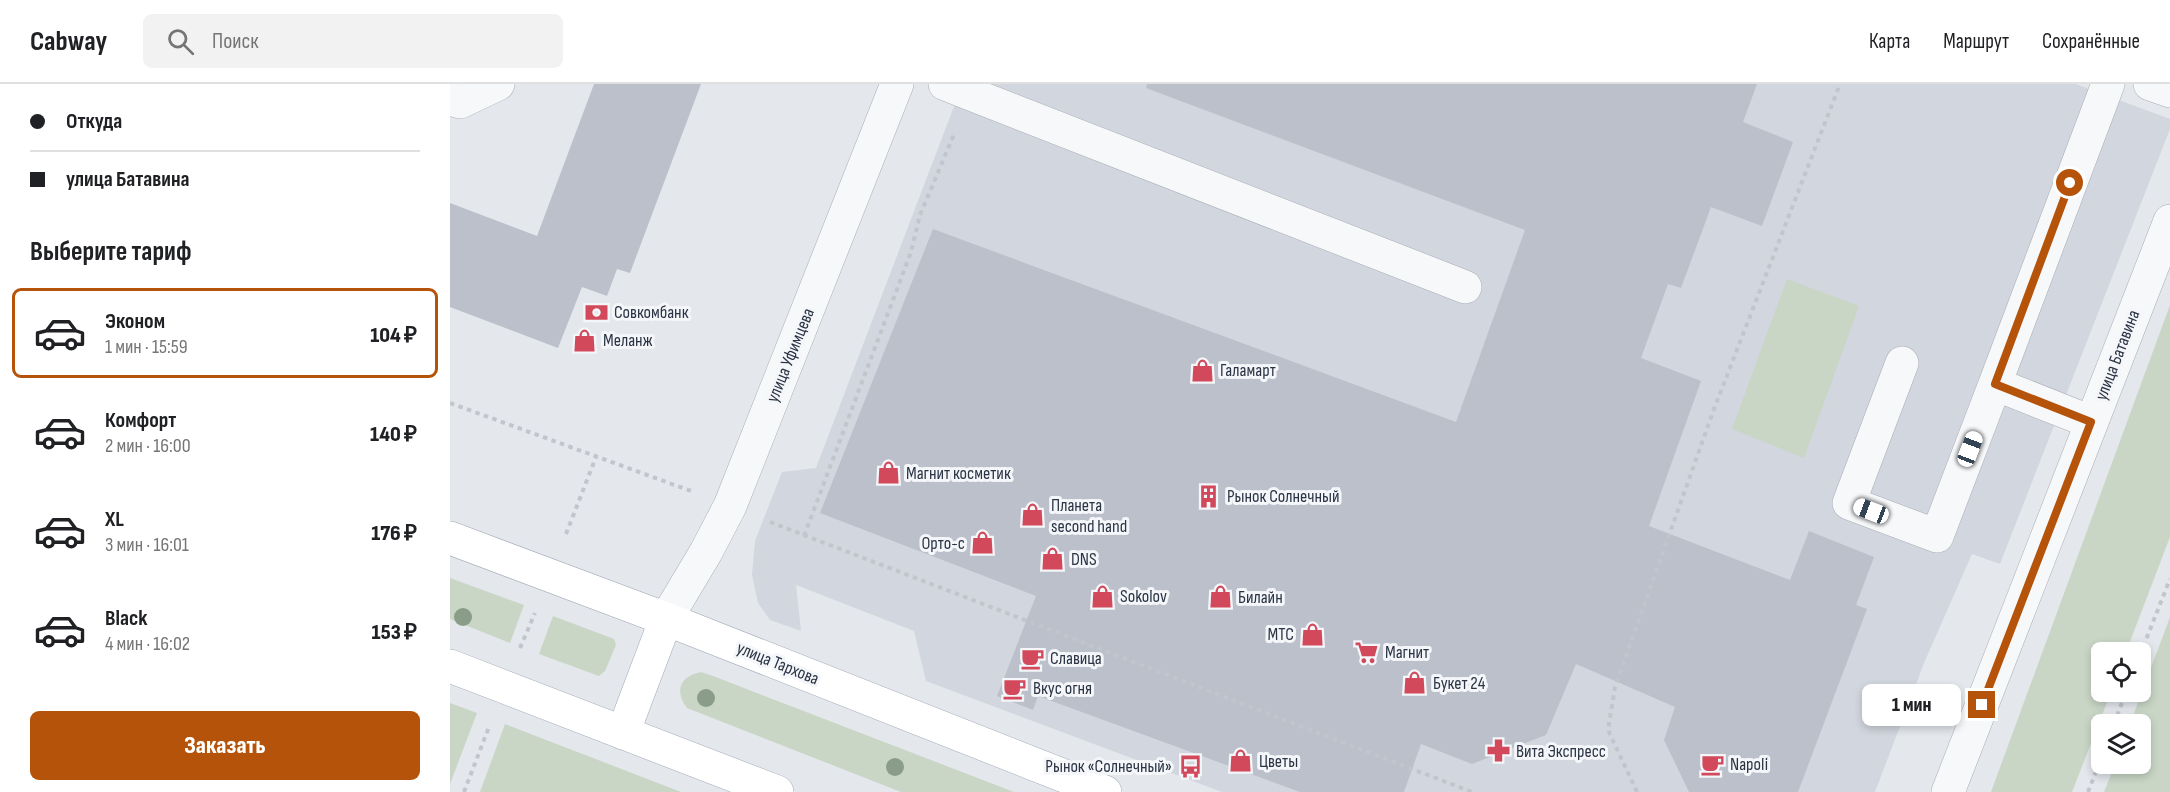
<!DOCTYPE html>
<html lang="ru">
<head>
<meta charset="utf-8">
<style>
	:root { --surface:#fff; --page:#f2f2f2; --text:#202124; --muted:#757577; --line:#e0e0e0; --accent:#b45309 }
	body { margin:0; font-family:"Sofia Sans Condensed",sans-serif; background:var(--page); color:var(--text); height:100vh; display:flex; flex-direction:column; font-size:22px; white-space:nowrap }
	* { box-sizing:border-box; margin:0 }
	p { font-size:20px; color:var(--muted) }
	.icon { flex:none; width:33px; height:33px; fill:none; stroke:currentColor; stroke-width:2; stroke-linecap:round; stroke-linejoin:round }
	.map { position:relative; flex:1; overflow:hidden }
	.sheet { display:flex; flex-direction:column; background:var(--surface); width:450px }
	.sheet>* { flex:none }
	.top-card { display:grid; align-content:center; height:132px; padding:0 30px; background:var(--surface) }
	.tools { position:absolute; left:1641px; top:558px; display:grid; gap:12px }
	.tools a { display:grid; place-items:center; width:60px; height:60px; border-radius:9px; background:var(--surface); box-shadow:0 3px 9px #0003; font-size:30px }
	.end { position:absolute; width:27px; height:27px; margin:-14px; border:8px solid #b45309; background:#fff; box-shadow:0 0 0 3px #fff }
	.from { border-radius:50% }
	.bubble { position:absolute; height:42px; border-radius:9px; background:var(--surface); box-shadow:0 3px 9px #0003; font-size:20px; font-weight:800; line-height:42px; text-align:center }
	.car { position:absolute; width:18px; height:36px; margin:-18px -9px; border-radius:8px; box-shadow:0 0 4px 2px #0007; background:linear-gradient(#fff 24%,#345 0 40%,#fff 0 76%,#345 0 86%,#fff 0) }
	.top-card b { display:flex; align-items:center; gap:21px; height:57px; font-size:22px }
	.top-card b+b { border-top:2px solid var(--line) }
	.top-card i { width:15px; height:15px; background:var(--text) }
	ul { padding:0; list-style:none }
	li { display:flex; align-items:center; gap:18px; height:90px; margin:0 12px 9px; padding:0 18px; border:3px solid transparent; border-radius:9px }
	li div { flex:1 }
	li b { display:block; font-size:22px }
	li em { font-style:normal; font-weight:800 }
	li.selected { border-color:var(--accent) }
	li>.icon { width:54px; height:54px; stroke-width:1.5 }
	h2 { padding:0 30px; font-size:27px; line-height:72px }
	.primary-button { display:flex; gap:12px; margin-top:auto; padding:12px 30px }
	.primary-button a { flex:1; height:69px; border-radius:9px; background:var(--accent); color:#fff; font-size:24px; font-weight:800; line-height:69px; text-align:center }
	header { display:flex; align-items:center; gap:36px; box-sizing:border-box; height:84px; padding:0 30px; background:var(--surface); border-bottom:2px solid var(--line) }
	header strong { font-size:28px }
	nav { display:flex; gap:33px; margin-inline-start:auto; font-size:21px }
	.search { width:420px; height:54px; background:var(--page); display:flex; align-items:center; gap:15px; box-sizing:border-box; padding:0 21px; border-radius:9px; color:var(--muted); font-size:22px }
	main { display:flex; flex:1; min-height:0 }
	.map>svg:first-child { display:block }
	.built { fill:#d2d6de }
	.green { fill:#c9d6c5 }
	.building { fill:#bbc0ca }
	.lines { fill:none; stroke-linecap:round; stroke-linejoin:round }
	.minor-casing { stroke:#a9aeb7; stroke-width:34 }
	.major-casing { stroke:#a3abb8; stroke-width:34 }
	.path { stroke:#c2c5cb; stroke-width:4; stroke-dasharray:4.5 4.5; stroke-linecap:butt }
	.minor { stroke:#f7f8fa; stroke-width:33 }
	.major { stroke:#fff; stroke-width:33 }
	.tree { fill:#899d89 }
	.route { stroke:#b45309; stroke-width:8 }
	.labels { text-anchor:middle; stroke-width:6; stroke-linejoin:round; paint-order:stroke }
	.poi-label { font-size:18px; fill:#2b3445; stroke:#f4f6f9; text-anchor:start }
	.street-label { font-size:18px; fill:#2b3445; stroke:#f4f6f9 }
</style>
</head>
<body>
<header>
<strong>Cabway</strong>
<div class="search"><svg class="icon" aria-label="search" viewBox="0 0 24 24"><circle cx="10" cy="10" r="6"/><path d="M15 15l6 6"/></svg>Поиск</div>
<nav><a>Карта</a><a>Маршрут</a><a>Сохранённые</a></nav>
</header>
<main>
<section class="sheet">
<div class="top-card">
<b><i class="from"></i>Откуда</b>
<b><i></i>улица Батавина</b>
</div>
<h2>Выберите тариф</h2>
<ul>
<li class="selected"><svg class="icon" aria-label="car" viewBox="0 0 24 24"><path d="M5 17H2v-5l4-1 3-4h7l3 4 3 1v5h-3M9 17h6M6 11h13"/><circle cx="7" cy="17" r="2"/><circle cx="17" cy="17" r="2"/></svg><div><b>Эконом</b><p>1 мин · 15:59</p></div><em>104 ₽</em></li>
<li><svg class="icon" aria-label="car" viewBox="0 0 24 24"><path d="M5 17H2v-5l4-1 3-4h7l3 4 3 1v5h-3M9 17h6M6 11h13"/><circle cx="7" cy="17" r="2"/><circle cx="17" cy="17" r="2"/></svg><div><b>Комфорт</b><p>2 мин · 16:00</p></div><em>140 ₽</em></li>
<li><svg class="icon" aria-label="car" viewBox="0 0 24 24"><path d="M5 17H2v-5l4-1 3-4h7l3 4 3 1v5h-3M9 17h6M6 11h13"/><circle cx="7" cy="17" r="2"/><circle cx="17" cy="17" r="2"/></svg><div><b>XL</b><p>3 мин · 16:01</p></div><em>176 ₽</em></li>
<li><svg class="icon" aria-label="car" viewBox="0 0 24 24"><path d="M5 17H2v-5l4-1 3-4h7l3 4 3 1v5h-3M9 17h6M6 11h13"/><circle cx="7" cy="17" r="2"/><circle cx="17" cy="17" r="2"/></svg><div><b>Black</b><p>4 мин · 16:02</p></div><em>153 ₽</em></li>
</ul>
<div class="primary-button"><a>Заказать</a></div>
</section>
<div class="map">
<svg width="1720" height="708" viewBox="0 0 1720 708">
	<rect width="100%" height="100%" fill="#e4e7ec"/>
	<path class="built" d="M517 0H1626L1720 35V45L1550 480 1522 470 1474 579 1425 708H772L476 597 464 547 346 501 351 547 320 536 308 519 302 491 305 457 332 388 366 384 503 25Z"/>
	<path class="green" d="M1337 195 1409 222 1354 374 1282 345Z
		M1720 221V453L1676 568H1652V608H1661L1622 708H1541Z
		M0 494 74 521 60 559 0 535Z
		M103 532 164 555 166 561 155 587 149 592 89 570Z
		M1720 533V708H1654L1665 680H1690V640H1680Z
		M251 588 263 592 564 708H451L237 624C224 607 230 592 251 588Z
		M0 619 27 629 0 700Z
		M55 640 231 708H30Z"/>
	<path class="building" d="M144 0H251L180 189 167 185 157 212 132 203 108 264 0 223V119L87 152Z
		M697 0H1307L1293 38 1343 58 1312 142 1261 123 1231 204 1218 200 1191 274 1251 297 1199 442 1340 496 1359 447 1424 473 1406 521 1417 525 1348 708H1239L1214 656 1225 623 1126 580 1096 651 1022 680 971 660 954 708H850L588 612 583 626 547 612 586 512 370 429 483 145 1006 338 1075 146 696 4Z"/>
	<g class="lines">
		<defs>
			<path id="minor" d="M495 0 1015 203
				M1700 0 1720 7
				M0 15 10 18 48 0
				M1452 279 1399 419 1487 452 1545 300
				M1641 338 1545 300 1658 0
				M216 535 256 468 280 422 447 0
				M1498 708 1720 137"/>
			<path id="major" d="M0 454 216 535 655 708
				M0 582 327 708
				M173 649 216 535"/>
		</defs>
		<use href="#minor" class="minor-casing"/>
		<use href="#major" class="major-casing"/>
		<path class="path" d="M0 319 241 407
			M320 438 1022 708
			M116 450 146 373
			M354 452 461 168 470 131 505 48
			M70 564 85 529
			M1690 571 1720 495
			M1664 640 1676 608
			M14 708 39 643
			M1187 708 1158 646 1165 603 1264 325 1390 0
			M1638 708 1652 672"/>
		<use href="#minor" class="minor"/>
		<use href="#major" class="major"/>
	</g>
	<g class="tree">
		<circle cx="13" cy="533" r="9"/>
		<circle cx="256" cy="614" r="9"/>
		<circle cx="445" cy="683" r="9"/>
	</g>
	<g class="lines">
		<path class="route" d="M1532 621 1641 338 1545 300 1620 99"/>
	</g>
	<defs>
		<symbol id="bank-bare" viewBox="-9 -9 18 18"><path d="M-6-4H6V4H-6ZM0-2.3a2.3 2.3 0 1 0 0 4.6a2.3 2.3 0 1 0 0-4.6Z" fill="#d1495b" stroke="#f4f6f9" stroke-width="2.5" paint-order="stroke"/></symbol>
		<symbol id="shop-bare" viewBox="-9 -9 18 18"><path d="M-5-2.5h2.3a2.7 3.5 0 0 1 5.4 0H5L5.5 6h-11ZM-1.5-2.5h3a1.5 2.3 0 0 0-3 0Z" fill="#d1495b" stroke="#f4f6f9" stroke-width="2.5" paint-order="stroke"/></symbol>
		<symbol id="building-bare" viewBox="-9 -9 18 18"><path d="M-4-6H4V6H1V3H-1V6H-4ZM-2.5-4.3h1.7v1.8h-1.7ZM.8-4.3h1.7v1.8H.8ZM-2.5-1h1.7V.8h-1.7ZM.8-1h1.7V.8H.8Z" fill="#d1495b" stroke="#f4f6f9" stroke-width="2.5" paint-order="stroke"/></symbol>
		<symbol id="supermarket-bare" viewBox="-9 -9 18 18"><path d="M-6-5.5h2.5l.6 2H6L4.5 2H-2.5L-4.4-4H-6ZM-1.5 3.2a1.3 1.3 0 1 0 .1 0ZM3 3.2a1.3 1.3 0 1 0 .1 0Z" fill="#d1495b" stroke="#f4f6f9" stroke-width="2.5" paint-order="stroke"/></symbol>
		<symbol id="cafe-bare" viewBox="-9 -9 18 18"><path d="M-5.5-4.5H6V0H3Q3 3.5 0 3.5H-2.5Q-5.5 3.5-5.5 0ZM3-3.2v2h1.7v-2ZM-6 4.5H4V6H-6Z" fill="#d1495b" stroke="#f4f6f9" stroke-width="2.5" paint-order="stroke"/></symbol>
		<symbol id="pharmacy-bare" viewBox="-9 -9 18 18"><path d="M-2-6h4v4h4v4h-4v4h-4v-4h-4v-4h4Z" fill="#d1495b" stroke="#f4f6f9" stroke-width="2.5" paint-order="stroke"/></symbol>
		<symbol id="bus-bare" viewBox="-9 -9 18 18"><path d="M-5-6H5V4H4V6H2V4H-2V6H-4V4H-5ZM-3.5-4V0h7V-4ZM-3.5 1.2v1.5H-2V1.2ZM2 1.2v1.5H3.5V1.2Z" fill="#d1495b" stroke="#f4f6f9" stroke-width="2.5" paint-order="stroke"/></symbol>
	</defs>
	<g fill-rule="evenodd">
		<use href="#bank-bare" x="130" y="212" width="33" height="33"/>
		<use href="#shop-bare" x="118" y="240" width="33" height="33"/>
		<use href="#shop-bare" x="736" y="270" width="33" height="33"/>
		<use href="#shop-bare" x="422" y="372" width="33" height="33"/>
		<use href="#building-bare" x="742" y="396" width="33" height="33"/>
		<use href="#shop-bare" x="566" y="414" width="33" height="33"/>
		<use href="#shop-bare" x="516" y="442" width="33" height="33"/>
		<use href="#shop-bare" x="586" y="458" width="33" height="33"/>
		<use href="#shop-bare" x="636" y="496" width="33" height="33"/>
		<use href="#shop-bare" x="754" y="496" width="33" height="33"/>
		<use href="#shop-bare" x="846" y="534" width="33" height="33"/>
		<use href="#supermarket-bare" x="900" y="552" width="33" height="33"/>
		<use href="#cafe-bare" x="566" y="558" width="33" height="33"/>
		<use href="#shop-bare" x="948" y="582" width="33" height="33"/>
		<use href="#cafe-bare" x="548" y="588" width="33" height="33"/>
		<use href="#pharmacy-bare" x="1032" y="650" width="33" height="33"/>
		<use href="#shop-bare" x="774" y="660" width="33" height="33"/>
		<use href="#cafe-bare" x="1246" y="664" width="33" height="33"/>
		<use href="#bus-bare" x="724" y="666" width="33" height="33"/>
	</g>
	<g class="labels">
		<g class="poi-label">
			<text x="164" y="234">Совкомбанк</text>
			<text x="153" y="262">Меланж</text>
			<text x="770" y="292">Галамарт</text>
			<text x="456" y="395">Магнит косметик</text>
			<text x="777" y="418">Рынок Солнечный</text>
			<text x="601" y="427">Планета<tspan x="601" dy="21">second hand</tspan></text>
			<text x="515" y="465" text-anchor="end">Орто-с</text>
			<text x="621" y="481">DNS</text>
			<text x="670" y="518">Sokolov</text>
			<text x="788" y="519">Билайн</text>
			<text x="844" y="556" text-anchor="end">МТС</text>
			<text x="935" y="574">Магнит</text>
			<text x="600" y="580">Славица</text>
			<text x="983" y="605">Букет 24</text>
			<text x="583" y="610">Вкус огня</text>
			<text x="1066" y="673">Вита Экспресс</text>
			<text x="809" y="683">Цветы</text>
			<text x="1280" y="686">Napoli</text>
			<text x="722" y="688" text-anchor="end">Рынок «Солнечный»</text>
		</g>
		<g class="street-label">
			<text transform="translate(340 271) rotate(-68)" y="6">улица Уфимцева</text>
			<text transform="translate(1667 271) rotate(-69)" y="6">улица Батавина</text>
			<text transform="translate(328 579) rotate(22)" y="6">улица Тархова</text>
		</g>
	</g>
</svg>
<div class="tools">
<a><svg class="icon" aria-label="locate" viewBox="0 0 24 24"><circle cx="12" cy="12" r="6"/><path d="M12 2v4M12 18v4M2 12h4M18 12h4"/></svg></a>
<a><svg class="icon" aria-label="layers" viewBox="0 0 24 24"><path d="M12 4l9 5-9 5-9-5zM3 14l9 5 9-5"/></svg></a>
</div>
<i class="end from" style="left:1620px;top:99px"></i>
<i class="end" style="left:1532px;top:621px"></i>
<div class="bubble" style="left:1412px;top:600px;width:99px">1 мин</div>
<i class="car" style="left:1520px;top:365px;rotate:21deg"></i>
<i class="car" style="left:1421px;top:427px;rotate:291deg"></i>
</div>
</main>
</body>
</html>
